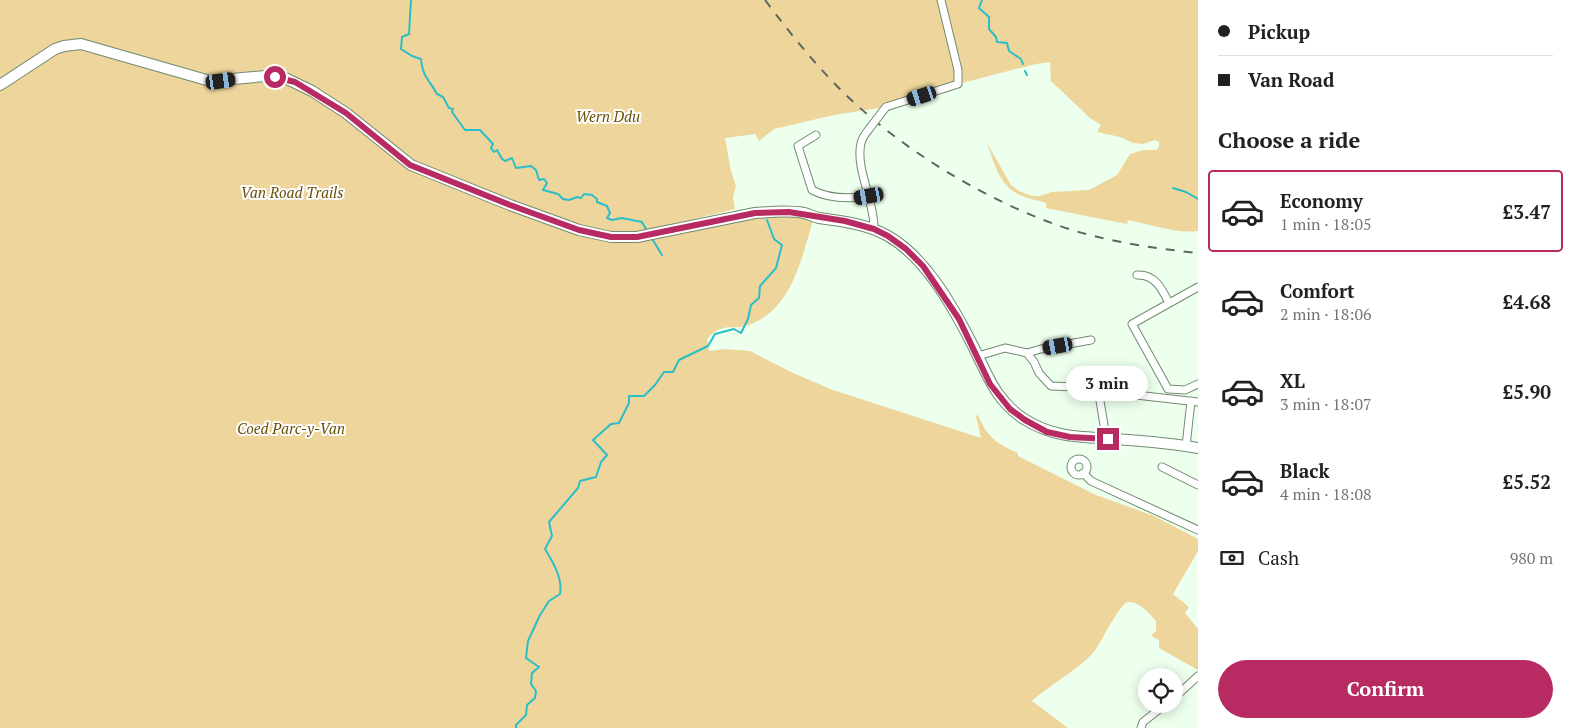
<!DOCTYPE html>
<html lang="en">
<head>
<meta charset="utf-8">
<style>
	:root { --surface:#fff; --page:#f2f2f2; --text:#202124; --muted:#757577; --line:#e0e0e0; --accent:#b82b62 }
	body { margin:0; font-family:"PT Serif",serif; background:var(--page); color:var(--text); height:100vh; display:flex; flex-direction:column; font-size:19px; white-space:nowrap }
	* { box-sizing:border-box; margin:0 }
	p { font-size:16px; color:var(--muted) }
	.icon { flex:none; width:28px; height:28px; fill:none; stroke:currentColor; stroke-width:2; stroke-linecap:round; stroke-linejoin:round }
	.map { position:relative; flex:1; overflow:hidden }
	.sheet { display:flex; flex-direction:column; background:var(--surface); width:375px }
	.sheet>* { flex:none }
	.banner { display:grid; align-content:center; height:110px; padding:0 20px; background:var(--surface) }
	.fabs { position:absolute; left:1138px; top:668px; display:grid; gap:10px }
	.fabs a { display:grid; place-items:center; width:45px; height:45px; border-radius:50%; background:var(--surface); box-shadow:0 2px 12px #0003; font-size:25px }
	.end { position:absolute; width:22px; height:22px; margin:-11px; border:6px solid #b82b62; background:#fff; box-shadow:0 0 0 2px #fff }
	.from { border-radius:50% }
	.bubble { position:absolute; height:35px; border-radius:18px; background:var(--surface); box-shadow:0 2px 12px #0003; font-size:16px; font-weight:700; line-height:35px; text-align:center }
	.car { position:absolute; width:15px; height:30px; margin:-15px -8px; border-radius:6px; box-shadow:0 0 4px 1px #0007; background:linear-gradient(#222 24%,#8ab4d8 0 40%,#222 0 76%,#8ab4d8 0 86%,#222 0) }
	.banner b { display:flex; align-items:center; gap:18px; height:48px; font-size:19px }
	.banner b+b { border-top:1px solid var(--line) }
	.banner i { width:12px; height:12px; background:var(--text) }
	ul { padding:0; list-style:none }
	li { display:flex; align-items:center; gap:15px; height:82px; margin:0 10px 8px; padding:0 10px; border:2px solid transparent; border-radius:5px }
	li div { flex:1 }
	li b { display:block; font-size:19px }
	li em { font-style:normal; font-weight:700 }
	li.on { border-color:var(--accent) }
	li>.icon { width:45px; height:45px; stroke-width:1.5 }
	h2 { padding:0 20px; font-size:22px; line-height:60px }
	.pay { display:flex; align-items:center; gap:12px; height:55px; padding:0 20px; font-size:19px }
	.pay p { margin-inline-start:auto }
	.button { display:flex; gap:10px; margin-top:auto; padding:10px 20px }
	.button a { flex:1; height:58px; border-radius:30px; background:var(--accent); color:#fff; font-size:20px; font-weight:700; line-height:58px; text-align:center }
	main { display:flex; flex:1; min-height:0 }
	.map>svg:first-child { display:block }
	.green { fill:#edd59c; fill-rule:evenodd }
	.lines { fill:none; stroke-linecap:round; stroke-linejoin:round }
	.stream { stroke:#2bbec8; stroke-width:2 }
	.street-casing { stroke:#718a70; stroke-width:9 }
	.secondary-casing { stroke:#718a70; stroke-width:12 }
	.street { stroke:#fff; stroke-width:7 }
	.secondary { stroke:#fff; stroke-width:10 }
	.rail { stroke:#5b685b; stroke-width:2; stroke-dasharray:9 9; stroke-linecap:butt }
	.street-bridge-casing { stroke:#718a70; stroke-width:9; stroke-linecap:butt }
	.street-bridge { stroke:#fff; stroke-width:7 }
	.route { stroke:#b82b62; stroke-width:6 }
	.labels { text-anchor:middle; stroke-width:4; stroke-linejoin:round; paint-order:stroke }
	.park-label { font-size:15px; font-style:italic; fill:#685007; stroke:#fff }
</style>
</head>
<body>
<main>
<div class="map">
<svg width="1198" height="728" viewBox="0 0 1198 728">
	<rect width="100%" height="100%" fill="#edffed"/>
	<path class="green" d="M0 0H1198V231C1176 234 1150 224 1128 220L1127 224 1046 208V203C1038 200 1028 199 1020 195 999 186 994 162 987 143L1011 185 1019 191 1032 196H1040L1052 192 1089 190 1117 175 1130 154 1143 150H1156L1159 147V142L1155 140 1143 144 1133 143 1120 137 1097 132 1101 125 1090 118 1051 81 1050 62 1036 64 958 84 886 107 834 115 774 129 759 141 755 134 725 138 731 171 736 186 733 197 735 209 636 233 611 237 755 213 814 217C802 256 793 309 749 325 731 331 723 321 707 339L709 351 724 349 750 351 793 373 833 390 981 438 976 416 978 415C988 438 997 444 1018 453V456L1096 495 1154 516 1198 539V551L1173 594 1189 607 1185 613 1198 629V670L1159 648V640L1151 636 1156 631V621C1150 614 1139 601 1128 602 1122 603 1113 621 1109 626 1104 635 1099 645 1093 653 1075 672 1051 684 1032 701L1068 728H0ZM273 69 285 79 270 85 253 77Z"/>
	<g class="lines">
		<path class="stream" d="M411 0 409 34 402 37 401 49 412 56 421 59C423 78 429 79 437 94L443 97 449 108 453 109 452 112 465 130H480L493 144 491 148 494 152 497 150 502 159 505 161 512 158 516 168 531 166 536 170 539 180 544 179 547 183 543 190 558 194 563 199 569 200 577 197 581 198 584 194 592 195 597 199V202L607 206 610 213 607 218 612 220 622 218 642 222 647 231
			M982 0 979 8 989 17V29L996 37 997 42 1007 43 1009 51 1021 59 1023 64
			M1025 71 1027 75
			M1173 188 1186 192 1198 199
			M651 237 662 255
			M516 728V725L526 715 527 705 535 698 536 691 531 684 532 673 539 667 526 658 528 641 540 615 549 601 560 594C563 579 553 562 545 549L552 536 549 522 578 488 580 481 596 477 601 462 607 455 593 440 611 424 619 423 629 403V396H644L655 385 664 372H673L679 360 708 346 715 334 734 329 741 333 748 319 751 305 759 298 760 286 776 268 782 245 774 239 767 220"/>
		<defs>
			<path id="street" d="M886 107 958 84V70L941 0
				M869 129C866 133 862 138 861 143 855 169 875 202 874 229
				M816 135 798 146 812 190C829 199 850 199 869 196
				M1137 275C1155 274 1162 289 1169 303
				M1198 287 1132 324 1168 389 1185 390 1198 384
				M1027 353 1041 349 1091 340
				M978 356 1005 348 1027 353 1034 362 1039 373 1051 386 1076 387 1114 379
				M1097 383 1104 425
				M1136 395 1198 402
				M1186 446 1191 401
				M1071 467a8 8 0 1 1 16 0a8 8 0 1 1-16 0Z
				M1162 467 1198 485
				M1083 473 1091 481 1198 530
				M1174 698 1198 676
				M1141 728 1143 722 1166 704"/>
			<path id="secondary" d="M0 85 55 49 64 46 81 44 210 81 266 76 285 78 312 91 346 113 411 165 510 205 579 230 611 237H637L755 213C771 212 788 210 804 213 809 214 814 217 819 218 842 221 867 224 888 236 925 257 952 305 971 342 987 373 994 399 1024 419 1054 438 1081 437 1115 439 1143 441 1171 443 1198 448"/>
		</defs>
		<use href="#street" class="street-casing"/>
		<use href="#secondary" class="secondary-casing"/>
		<use href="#street" class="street"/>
		<use href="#secondary" class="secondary"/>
		<path class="rail" d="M765 0C790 33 816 66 846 95 903 150 982 198 1057 225 1102 241 1151 248 1198 253"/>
		<defs>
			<path id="street-bridge" d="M869 129 886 107"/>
		</defs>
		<use href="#street-bridge" class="street-bridge-casing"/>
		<use href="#street-bridge" class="street-bridge"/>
	</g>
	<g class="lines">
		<path class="route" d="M275 77 295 82 346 113 410 165 510 205 579 230 611 237H637L755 213 789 212 845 221 874 229 888 236 906 249 923 266 959 319 990 384 1010 409 1025 420 1047 432 1070 437 1108 439"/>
	</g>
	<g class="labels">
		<g class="park-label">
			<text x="608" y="122">Wern Ddu</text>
			<text x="292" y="198">Van Road Trails</text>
			<text x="291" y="434">Coed Parc-y-Van</text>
		</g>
	</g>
</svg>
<div class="fabs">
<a><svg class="icon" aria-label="locate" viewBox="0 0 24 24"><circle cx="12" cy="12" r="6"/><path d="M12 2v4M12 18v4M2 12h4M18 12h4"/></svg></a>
</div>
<i class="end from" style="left:275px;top:77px"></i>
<i class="end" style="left:1108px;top:439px"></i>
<div class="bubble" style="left:1066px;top:366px;width:82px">3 min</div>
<i class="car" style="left:221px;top:81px;rotate:82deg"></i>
<i class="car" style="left:922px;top:96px;rotate:252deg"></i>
<i class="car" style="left:869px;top:196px;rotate:260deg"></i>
<i class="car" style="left:1058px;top:346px;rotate:260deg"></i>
</div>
<section class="sheet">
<div class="banner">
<b><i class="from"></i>Pickup</b>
<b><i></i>Van Road</b>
</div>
<h2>Choose a ride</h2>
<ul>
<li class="on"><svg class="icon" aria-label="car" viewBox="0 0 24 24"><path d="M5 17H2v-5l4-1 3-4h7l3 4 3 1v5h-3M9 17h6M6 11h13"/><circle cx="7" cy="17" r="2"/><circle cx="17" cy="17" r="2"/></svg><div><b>Economy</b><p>1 min · 18:05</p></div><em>£3.47</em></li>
<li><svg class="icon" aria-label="car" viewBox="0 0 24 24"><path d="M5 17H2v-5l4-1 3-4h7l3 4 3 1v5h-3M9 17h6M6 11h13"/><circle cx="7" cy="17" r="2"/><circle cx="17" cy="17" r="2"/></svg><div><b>Comfort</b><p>2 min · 18:06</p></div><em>£4.68</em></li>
<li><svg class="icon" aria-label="car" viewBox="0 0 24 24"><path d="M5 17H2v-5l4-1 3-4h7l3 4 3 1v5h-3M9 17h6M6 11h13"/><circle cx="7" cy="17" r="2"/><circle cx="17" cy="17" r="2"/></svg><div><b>XL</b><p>3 min · 18:07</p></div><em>£5.90</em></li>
<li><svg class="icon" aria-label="car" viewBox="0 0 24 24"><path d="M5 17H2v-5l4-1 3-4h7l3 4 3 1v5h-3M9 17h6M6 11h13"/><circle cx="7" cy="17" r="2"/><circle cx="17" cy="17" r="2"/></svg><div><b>Black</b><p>4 min · 18:08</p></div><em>£5.52</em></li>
</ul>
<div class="pay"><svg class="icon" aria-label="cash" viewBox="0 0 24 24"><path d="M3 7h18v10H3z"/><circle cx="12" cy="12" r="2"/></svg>Cash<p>980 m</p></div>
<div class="button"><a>Confirm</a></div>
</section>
</main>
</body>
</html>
